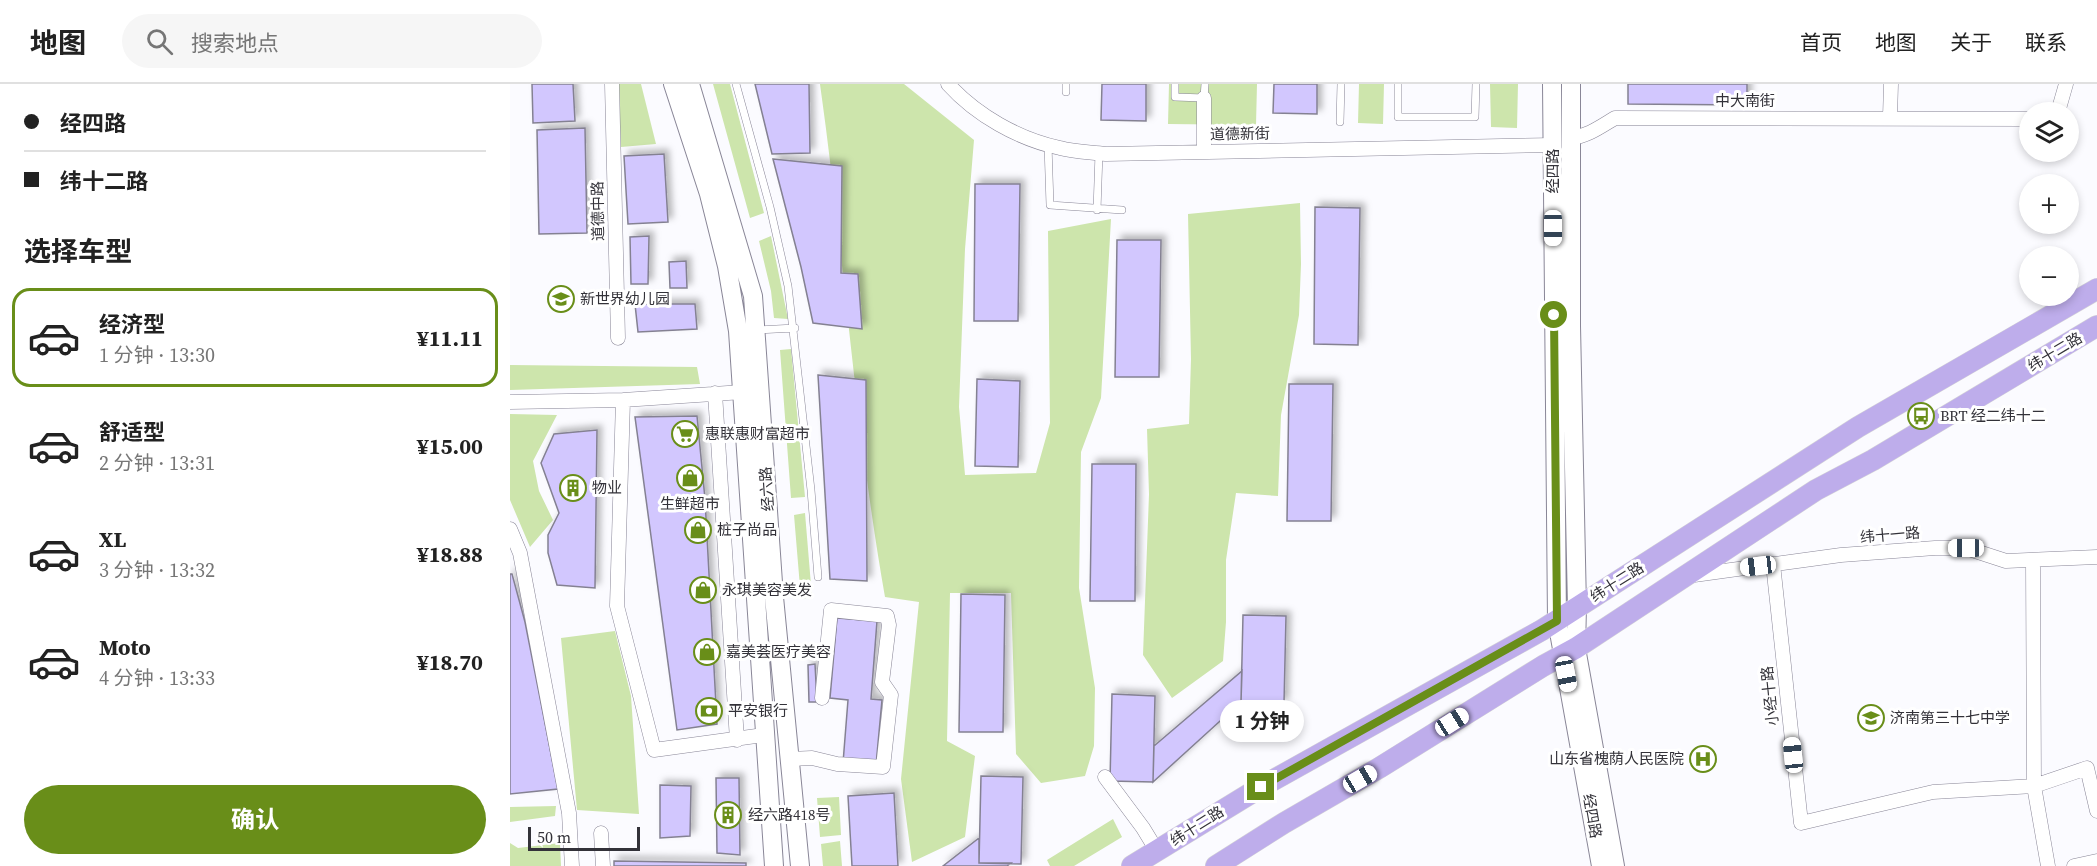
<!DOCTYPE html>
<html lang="zh">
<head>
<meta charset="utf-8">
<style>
	:root { --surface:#fff; --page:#f6f6f6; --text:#222; --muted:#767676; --line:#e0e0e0; --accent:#698e19 }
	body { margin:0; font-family:"Source Serif 4","Noto Sans SC",serif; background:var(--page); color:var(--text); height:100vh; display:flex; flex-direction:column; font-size:22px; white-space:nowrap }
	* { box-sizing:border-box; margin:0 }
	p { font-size:20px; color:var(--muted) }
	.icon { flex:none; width:33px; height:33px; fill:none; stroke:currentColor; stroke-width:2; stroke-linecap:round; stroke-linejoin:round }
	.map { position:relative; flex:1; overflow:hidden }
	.sheet { display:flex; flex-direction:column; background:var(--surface); width:510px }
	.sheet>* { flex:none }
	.top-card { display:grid; align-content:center; height:132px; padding:0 24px; background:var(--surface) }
	.tools { position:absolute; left:1509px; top:18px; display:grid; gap:12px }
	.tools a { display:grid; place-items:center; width:60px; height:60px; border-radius:50%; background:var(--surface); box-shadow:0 3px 9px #0003; font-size:30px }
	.scale { position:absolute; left:18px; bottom:15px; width:112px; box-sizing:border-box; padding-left:6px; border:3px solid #333239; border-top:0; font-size:16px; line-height:21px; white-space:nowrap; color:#333239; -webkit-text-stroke:4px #fff; paint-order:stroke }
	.end { position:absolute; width:27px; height:27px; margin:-14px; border:8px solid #698e19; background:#fff; box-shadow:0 0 0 3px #fff }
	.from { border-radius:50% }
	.bubble { position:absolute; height:42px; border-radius:21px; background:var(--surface); box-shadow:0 3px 9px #0003; font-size:20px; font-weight:700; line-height:42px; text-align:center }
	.car { position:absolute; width:18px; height:36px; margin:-18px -9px; border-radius:8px; box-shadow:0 0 4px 2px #0007; background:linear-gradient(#fff 24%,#345 0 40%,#fff 0 76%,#345 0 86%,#fff 0) }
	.top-card b { display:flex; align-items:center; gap:21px; height:57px; font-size:22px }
	.top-card b+b { border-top:2px solid var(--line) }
	.top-card i { width:15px; height:15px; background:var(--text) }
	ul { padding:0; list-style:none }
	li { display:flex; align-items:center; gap:18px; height:99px; margin:0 12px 9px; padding:0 12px; border:3px solid transparent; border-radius:18px }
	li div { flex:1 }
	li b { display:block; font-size:22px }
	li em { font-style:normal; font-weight:700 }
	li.selected { border-color:var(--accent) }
	li>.icon { width:54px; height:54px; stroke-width:1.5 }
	h2 { padding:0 24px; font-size:27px; line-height:72px }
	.primary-button { display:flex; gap:12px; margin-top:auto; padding:12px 24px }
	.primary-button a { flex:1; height:69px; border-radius:36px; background:var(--accent); color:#fff; font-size:24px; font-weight:700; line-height:69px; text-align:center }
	header { display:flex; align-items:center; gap:36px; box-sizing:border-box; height:84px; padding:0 30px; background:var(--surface); border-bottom:2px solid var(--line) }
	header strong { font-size:28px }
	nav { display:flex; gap:33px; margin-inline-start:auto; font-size:21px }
	.search { width:420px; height:54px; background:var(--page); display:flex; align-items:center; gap:15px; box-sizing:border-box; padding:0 21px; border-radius:33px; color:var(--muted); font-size:22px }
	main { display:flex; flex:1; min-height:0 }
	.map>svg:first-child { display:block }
	.green { fill:#cde5ac }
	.building { fill:#d2c7fe; stroke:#848192; stroke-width:1.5; filter:url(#shadow) }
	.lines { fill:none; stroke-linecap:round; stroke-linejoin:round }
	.service-casing { stroke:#898697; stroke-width:8 }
	.minor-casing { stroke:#898697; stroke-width:15 }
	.secondary-casing { stroke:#898697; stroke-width:20 }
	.primary-casing { stroke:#d6d6d7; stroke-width:22 }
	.service { stroke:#fff; stroke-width:7 }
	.minor { stroke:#fff; stroke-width:14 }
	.secondary { stroke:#fff; stroke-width:18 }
	.primary { stroke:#beadeb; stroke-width:21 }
	.route { stroke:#698e19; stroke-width:8 }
	.labels { text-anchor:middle; stroke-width:6; stroke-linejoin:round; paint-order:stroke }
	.street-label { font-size:15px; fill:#333239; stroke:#fff }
	.poi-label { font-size:15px; fill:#333239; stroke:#fff; text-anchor:start }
</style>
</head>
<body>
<header>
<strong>地图</strong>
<div class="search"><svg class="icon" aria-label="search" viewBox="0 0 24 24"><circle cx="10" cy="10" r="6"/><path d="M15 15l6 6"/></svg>搜索地点</div>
<nav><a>首页</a><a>地图</a><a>关于</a><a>联系</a></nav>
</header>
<main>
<section class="sheet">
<div class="top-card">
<b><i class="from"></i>经四路</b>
<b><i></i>纬十二路</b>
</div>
<h2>选择车型</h2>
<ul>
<li class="selected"><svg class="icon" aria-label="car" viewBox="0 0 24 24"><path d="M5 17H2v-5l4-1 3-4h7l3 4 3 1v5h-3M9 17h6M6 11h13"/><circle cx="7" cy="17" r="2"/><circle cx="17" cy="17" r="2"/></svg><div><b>经济型</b><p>1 分钟 · 13:30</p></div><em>¥11.11</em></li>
<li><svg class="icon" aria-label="car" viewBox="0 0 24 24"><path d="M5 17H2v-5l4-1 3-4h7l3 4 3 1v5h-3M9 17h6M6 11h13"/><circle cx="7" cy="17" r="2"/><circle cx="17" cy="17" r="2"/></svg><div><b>舒适型</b><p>2 分钟 · 13:31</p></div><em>¥15.00</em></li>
<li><svg class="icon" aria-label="car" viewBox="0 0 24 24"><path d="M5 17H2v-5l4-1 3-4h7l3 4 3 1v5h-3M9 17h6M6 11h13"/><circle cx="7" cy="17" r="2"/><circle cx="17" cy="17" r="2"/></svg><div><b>XL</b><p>3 分钟 · 13:32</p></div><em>¥18.88</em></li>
<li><svg class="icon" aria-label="car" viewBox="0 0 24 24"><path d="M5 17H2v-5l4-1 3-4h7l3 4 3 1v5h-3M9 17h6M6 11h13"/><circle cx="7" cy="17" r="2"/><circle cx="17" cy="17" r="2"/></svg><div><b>Moto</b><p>4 分钟 · 13:33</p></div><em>¥18.70</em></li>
</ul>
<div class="primary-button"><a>确认</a></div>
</section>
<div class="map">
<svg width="1587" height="782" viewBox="0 0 1587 782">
	<defs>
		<filter id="shadow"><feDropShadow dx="4.5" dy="-4.5" stdDeviation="3" flood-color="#0004"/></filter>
	</defs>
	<rect width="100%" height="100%" fill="#fbfbff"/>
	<path class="green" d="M108 0H131L146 60 111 63Z
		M203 0H220L254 129 240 134Z
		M310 0H394L464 56 455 165 449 323 455 391 526 389 540 339 538 147 601 135 591 314 571 368 569 504 585 604 584 662 575 692 531 699 506 670 501 509H440L437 657 465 672 455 753 402 778 391 695 409 518 375 513C345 343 334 171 310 0Z
		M659 0H747L746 41 658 40Z
		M849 0H874L873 40 848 39Z
		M980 0H1008L1007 44 981 43Z
		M790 119 791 180 789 231 771 331 768 412 726 409 716 476V538L713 577 662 614 633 571 639 410 637 345 679 340 681 275 678 130Z
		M261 152 278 235 264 234 261 207 249 157Z
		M281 265 295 413 281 414 270 266Z
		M0 281 187 283 190 300 0 306Z
		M0 330 47 331 23 377 29 407 43 436 20 463 0 416Z
		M295 429 302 513 291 515 284 431Z
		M105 547 121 612 129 730 67 726 51 554Z
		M329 713 331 751 310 753 307 714Z
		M46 722 45 732 0 738V723Z
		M603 735 612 753 564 782H540L537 776Z
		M330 757 332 782H313L311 760Z
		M0 759 8 764 50 759 51 782H0Z"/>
	<path class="building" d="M22 0H63L65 37 23 39Z
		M245 0H299L300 69 262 70Z
		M592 0H636V37L591 36Z
		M764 0H807V30L763 29Z
		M1118 0H1237V21L1118 20Z
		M75 44 77 149 29 150 27 46Z
		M154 70 158 138 118 140 114 72Z
		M263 75 332 82 331 189 348 190 352 245 303 239 291 183Z
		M465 100H510L508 237H464Z
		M805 123 850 124 848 261 804 260Z
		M139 152 138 200H121L120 153Z
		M607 156H651L649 293H605Z
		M176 177 177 204H160L159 178Z
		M125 220H185L187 245 128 248Z
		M308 291 356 296 357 497 320 495Z
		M467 295 510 297 508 383 465 382Z
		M779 300H823L821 437H777Z
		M187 332 195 415 207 640 167 646 125 333Z
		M87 346 85 504 47 501 38 469V451L49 429 31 379 44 350Z
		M582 380H626L625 517H580Z
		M0 490H2L15 538 48 705 0 710Z
		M451 510 495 511 493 648H449Z
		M733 531 776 532 774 619 731 618Z
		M327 534 367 537 361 615 372 616 366 681 333 679 338 616 320 614Z
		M305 580 307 618H299L298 581Z
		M732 587 731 618 643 698 644 662Z
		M602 610 645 612 643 698 600 697Z
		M471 692 513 693 511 780 469 779Z
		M206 694H229L230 771 207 769Z
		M150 701 181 702 180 752 150 754Z
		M384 709 388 782H342L338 712Z
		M469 754V779H501L497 782H433Z
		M104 777 236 779V782H104Z"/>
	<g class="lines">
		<defs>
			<path id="service" d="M226 0 260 123 278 202 301 406 308 493
				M665 0V13L694 14 695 0
				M888 0V33H965L966 0
				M556 8V0
				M830 38 831 0
				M538 61 540 121 612 126
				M587 126 589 69
				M246 246 285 244"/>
			<path id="minor" d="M102 0 108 254
				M438 0C466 31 508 55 550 64 564 68 581 68 596 70L1043 61
				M1548 28 1556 0
				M1380 33 1381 0
				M1061 54C1078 52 1090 43 1105 34L1520 35
				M694 67V14
				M205 309 227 656
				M113 316 107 522 144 666 254 651
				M0 318 113 316 233 308
				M0 445 10 469 59 729 62 782
				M1523 476 1524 702 1538 782
				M1263 480 1291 739 1423 708 1524 702 1577 684 1587 727
				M1184 491 1331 471 1425 464H1456L1496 477 1587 473
				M280 675 302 674 327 680 373 683 381 611 372 598 379 541 377 532 321 526 312 614
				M595 693 633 744 647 767
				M91 749 93 782
				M1564 782 1587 777"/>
			<path id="secondary" d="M163 0 199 110 217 182 228 247 264 782
				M180 0 243 212 264 513 290 782
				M1042 0 1047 537 1091 782
				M1061 0V242L1067 523 1066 564 1105 782"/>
			<path id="primary" d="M622 782 751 703 1032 546 1348 343 1587 205
				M706 782 774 739 869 684 1033 582 1066 564 1306 406 1363 376 1587 242"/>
		</defs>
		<use href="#service" class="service-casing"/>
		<use href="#minor" class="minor-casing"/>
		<use href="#secondary" class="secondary-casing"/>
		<use href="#primary" class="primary-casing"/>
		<use href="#service" class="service"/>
		<use href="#minor" class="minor"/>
		<use href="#secondary" class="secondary"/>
		<use href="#primary" class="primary"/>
	</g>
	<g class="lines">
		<path class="route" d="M751 703 1047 537 1044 231"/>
	</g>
	<defs>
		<symbol id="school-ring" viewBox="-11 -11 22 22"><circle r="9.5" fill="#fff" stroke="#698e19" stroke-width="1.5"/><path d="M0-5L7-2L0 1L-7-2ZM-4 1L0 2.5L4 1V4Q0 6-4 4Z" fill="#698e19"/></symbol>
		<symbol id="bus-ring" viewBox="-11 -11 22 22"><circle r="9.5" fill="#fff" stroke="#698e19" stroke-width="1.5"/><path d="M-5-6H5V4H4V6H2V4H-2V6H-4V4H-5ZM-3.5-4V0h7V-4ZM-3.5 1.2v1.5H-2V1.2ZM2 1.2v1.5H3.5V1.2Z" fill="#698e19"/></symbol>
		<symbol id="supermarket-ring" viewBox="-11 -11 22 22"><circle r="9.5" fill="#fff" stroke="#698e19" stroke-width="1.5"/><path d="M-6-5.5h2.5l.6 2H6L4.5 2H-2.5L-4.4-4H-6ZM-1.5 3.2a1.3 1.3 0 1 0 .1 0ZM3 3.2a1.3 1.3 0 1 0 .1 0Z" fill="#698e19"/></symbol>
		<symbol id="shop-ring" viewBox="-11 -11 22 22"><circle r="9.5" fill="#fff" stroke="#698e19" stroke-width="1.5"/><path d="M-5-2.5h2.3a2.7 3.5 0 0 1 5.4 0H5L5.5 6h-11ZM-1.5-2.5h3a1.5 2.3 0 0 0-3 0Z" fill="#698e19"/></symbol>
		<symbol id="building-ring" viewBox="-11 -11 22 22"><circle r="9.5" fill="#fff" stroke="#698e19" stroke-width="1.5"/><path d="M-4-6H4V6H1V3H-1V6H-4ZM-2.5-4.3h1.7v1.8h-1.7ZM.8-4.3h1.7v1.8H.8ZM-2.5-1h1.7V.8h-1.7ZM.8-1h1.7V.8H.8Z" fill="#698e19"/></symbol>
		<symbol id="bank-ring" viewBox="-11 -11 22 22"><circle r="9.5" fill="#fff" stroke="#698e19" stroke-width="1.5"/><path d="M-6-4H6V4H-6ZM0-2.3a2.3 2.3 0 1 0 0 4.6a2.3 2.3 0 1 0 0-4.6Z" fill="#698e19"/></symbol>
		<symbol id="hospital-ring" viewBox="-11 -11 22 22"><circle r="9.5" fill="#fff" stroke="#698e19" stroke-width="1.5"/><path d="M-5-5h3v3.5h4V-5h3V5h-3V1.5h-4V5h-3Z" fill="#698e19"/></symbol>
	</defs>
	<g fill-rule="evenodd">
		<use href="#school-ring" x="36" y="200" width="30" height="30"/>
		<use href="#bus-ring" x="1396" y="317" width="30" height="30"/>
		<use href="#supermarket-ring" x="160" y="335" width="30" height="30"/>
		<use href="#shop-ring" x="165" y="379" width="30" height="30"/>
		<use href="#building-ring" x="48" y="389" width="30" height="30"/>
		<use href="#shop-ring" x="173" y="431" width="30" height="30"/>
		<use href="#shop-ring" x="178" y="491" width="30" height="30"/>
		<use href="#shop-ring" x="182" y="553" width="30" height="30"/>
		<use href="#bank-ring" x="184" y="612" width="30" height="30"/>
		<use href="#school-ring" x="1346" y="619" width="30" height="30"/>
		<use href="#hospital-ring" x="1178" y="660" width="30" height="30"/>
		<use href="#building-ring" x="203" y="716" width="30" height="30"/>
	</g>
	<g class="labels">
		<g class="street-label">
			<text x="1235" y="22">中大南街</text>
			<text transform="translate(730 50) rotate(-1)" y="5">道德新街</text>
			<text transform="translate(1043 87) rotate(-90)" y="5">经四路</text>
			<text transform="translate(88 127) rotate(-91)" y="5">道德中路</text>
			<text transform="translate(1545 268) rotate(-31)" y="5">纬十二路</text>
			<text transform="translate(257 405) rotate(-94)" y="5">经六路</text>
			<text transform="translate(1380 451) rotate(-5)" y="5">纬十一路</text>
			<text transform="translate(1107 498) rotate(-32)" y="5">纬十二路</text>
			<text transform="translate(1260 612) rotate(-96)" y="5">小经十路</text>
			<text transform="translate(1082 732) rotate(80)" y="5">经四路</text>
			<text transform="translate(687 742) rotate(-32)" y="5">纬十二路</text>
		</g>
		<g class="poi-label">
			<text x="70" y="220">新世界幼儿园</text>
			<text x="1430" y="337">BRT 经二纬十二</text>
			<text x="195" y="355">惠联惠财富超市</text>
			<text x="82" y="409">物业</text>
			<text x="180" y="425" text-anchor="middle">生鲜超市</text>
			<text x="207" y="451">桩子尚品</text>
			<text x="212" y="511">永琪美容美发</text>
			<text x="216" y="573">嘉美荟医疗美容</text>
			<text x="218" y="632">平安银行</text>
			<text x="1380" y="639">济南第三十七中学</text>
			<text x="1174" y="680" text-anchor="end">山东省槐荫人民医院</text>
			<text x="238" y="736">经六路418号</text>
		</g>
	</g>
</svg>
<div class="tools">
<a><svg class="icon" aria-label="layers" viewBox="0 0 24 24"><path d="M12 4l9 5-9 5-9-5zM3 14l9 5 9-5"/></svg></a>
<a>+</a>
<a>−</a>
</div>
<div class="scale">50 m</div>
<i class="end from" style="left:1044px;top:231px"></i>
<i class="end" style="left:751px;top:703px"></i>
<div class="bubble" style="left:710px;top:616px;width:84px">1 分钟</div>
<i class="car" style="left:1043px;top:144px;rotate:180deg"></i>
<i class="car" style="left:1456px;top:464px;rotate:270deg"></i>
<i class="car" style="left:1248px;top:482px;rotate:263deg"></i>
<i class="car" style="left:1056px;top:590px;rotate:169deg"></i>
<i class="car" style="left:942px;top:638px;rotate:58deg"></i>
<i class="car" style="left:1283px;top:671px;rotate:354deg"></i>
<i class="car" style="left:850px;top:695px;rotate:60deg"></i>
</div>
</main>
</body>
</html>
